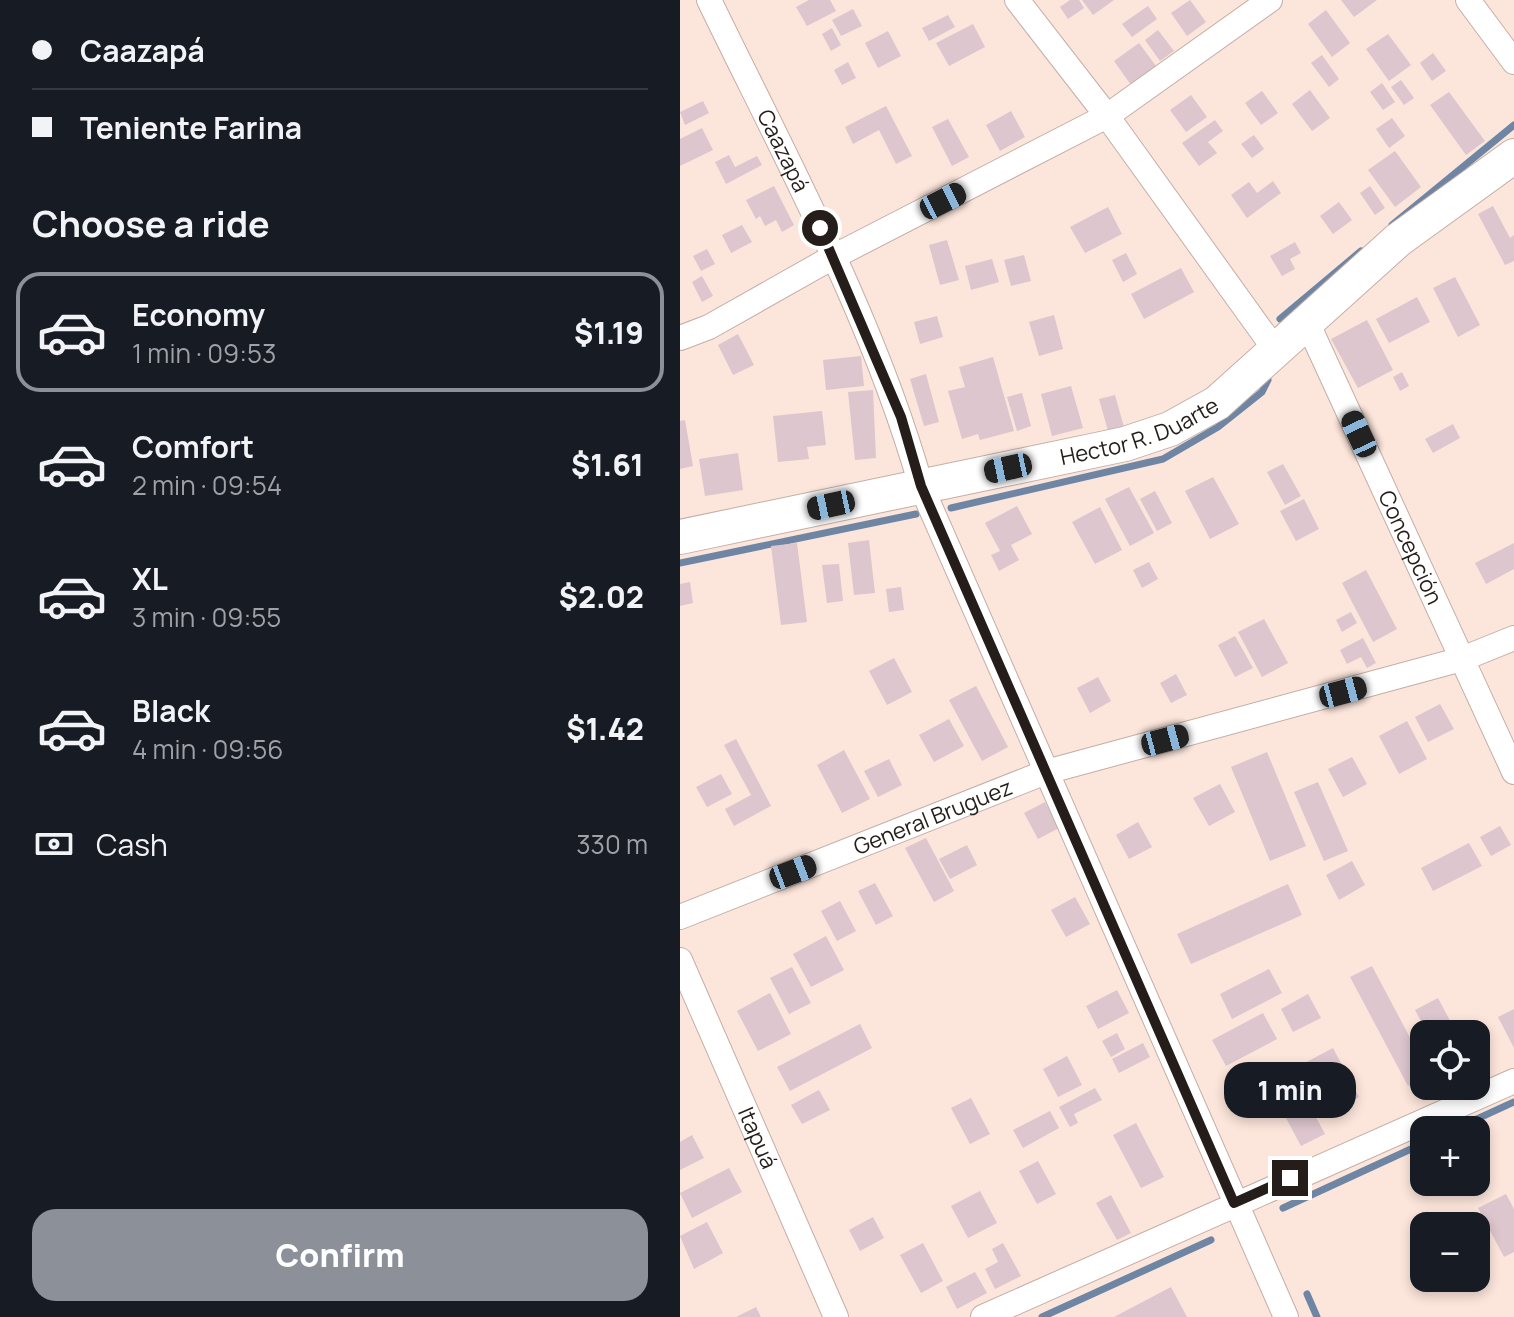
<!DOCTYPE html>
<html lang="en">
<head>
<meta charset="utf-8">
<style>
	:root { --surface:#171b24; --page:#20242c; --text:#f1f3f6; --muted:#9ea1a6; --line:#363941; --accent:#8c9099 }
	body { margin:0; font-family:Manrope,sans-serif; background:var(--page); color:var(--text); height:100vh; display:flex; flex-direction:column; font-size:30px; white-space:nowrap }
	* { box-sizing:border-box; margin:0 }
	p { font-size:26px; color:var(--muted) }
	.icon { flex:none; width:44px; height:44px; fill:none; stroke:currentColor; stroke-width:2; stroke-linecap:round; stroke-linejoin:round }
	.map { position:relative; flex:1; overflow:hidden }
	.panel { display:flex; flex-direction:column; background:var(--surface); width:680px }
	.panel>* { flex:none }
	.top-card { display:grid; align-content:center; height:176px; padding:0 32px; background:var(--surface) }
	.buttons { position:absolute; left:730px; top:1020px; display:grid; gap:16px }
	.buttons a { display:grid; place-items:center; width:80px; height:80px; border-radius:16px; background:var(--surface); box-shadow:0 4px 12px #0003; font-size:40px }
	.end { position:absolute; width:36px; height:36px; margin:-18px; border:10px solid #251d1a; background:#fff; box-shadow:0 0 0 4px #fff }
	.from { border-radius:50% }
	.bubble { position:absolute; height:56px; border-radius:24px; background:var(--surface); box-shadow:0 4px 12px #0003; font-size:26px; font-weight:800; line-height:56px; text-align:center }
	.car { position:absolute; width:24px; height:48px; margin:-24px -12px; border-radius:10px; box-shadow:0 0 6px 2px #0007; background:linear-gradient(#222 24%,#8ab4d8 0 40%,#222 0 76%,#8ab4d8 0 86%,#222 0) }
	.top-card b { display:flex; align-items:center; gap:28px; height:76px; font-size:30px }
	.top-card b+b { border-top:2px solid var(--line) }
	.top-card i { width:20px; height:20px; background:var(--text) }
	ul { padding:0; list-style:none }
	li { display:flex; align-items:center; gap:24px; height:120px; margin:0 16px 12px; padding:0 16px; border:4px solid transparent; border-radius:24px }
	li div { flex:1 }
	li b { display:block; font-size:30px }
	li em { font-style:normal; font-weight:800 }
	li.current { border-color:var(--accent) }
	li>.icon { width:72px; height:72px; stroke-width:1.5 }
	h2 { padding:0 32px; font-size:36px; line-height:96px }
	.pay { display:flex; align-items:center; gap:20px; height:88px; padding:0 32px; font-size:30px }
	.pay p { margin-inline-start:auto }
	.action { display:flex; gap:16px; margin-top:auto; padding:16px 32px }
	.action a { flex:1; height:92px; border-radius:24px; background:var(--accent); color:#fff; font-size:32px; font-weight:800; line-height:92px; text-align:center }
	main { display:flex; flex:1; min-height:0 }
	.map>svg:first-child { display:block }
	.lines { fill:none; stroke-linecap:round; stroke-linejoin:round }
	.stream { stroke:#6e85a4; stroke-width:7 }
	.building { fill:#ddc6cd }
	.street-casing { stroke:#c4aea5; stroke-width:26 }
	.secondary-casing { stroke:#c4aea5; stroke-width:36 }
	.street { stroke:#fff; stroke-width:24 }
	.secondary { stroke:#fff; stroke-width:34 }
	.route { stroke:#251d1a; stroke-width:10 }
	.labels { text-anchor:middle; stroke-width:6; stroke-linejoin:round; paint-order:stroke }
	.street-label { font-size:22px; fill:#251d1a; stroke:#fff }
</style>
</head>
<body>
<main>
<section class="panel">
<div class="top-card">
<b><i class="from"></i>Caazapá</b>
<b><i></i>Teniente Farina</b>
</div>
<h2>Choose a ride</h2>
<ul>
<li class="current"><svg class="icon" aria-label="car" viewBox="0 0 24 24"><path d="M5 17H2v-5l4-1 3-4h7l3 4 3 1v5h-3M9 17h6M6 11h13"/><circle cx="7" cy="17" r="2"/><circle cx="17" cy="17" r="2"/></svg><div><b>Economy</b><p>1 min · 09:53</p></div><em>$1.19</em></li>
<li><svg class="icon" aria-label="car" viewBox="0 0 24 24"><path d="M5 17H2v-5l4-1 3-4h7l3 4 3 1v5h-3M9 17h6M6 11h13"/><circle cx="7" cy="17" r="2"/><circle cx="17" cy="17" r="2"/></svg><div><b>Comfort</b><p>2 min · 09:54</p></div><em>$1.61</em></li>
<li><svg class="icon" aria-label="car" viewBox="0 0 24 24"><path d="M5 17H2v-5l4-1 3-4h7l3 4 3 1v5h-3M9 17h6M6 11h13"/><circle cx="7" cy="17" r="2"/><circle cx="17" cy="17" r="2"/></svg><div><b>XL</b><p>3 min · 09:55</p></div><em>$2.02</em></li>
<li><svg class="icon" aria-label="car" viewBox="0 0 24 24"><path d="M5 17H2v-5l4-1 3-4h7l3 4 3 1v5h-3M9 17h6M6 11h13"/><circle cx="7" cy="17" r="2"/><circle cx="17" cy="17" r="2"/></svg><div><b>Black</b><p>4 min · 09:56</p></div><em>$1.42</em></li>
</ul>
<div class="pay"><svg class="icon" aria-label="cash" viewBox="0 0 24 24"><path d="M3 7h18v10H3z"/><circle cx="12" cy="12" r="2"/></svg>Cash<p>330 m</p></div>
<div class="action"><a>Confirm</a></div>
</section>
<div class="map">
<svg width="834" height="1317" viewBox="0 0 834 1317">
	<rect width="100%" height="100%" fill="#fce5db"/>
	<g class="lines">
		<path class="stream" d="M712 225 834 125
			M600 319 681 251
			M271 508 483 459 538 427 582 392 588 380
			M0 563 236 514
			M773 1130 834 1102
			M603 1208 744 1143
			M627 1294 637 1317
			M362 1317 531 1240"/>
	</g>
	<path class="building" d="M129 0H150L156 11 127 26 116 7Z
		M390 0H399L404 8 388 19 380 7Z
		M402 0H434L413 15Z
		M510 0 526 22 507 36 491 13Z
		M661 0H697L674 17Z
		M468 6 477 19 452 37 442 24Z
		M173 9 182 26 161 36 152 20Z
		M646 10 670 43 652 57 628 24Z
		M268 15 275 27 249 41 242 28Z
		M293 24 305 47 269 66 256 43Z
		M152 28 161 45 151 51 142 34Z
		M478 30 494 51 480 61 465 40Z
		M208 31 221 56 198 68 185 43Z
		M708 34 731 65 709 81 686 49Z
		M459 43 476 66 451 85 434 61Z
		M753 53 766 71 752 81 740 63Z
		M642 55 659 79 649 87 631 63Z
		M168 62 176 78 162 85 154 70Z
		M721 80 734 98 724 105 711 87Z
		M702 83 715 102 703 110 690 92Z
		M630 90 650 118 632 131 612 104Z
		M582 91 598 113 581 125 565 103Z
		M769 92 805 141 786 155 750 105Z
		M511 95 527 117 506 132 490 110Z
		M23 101 29 113 5 125 0 112Z
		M206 106 232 156 216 164 199 130 173 144 165 127Z
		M331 111 345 137 320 151 306 125Z
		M712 118 725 136 709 148 696 129Z
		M268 119 289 157 272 166 252 127Z
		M535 120 543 131 528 142 537 153 519 166 502 143Z
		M22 128 33 150 0 166V139Z
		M574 135 584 149 572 158 561 144Z
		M715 151 741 187 715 207 688 170Z
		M49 155 55 167 77 156 82 165 46 184 35 162Z
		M593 181 601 193 567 218 551 195 569 182 577 193Z
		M94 186 114 225 102 232 96 220 85 226 80 216 76 219 66 200Z
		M690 186 705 208 695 215 680 193Z
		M659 202 672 220 653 234 640 216Z
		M813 206 830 238 834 235V261L825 265 798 214Z
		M428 207 442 234 405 253 390 227Z
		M62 225 72 242 51 253 42 235Z
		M267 240 279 280 260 285 249 245Z
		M615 242 621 253 610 259 615 269 602 276 590 256Z
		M27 249 35 264 21 271 13 256Z
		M446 253 457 274 443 282 432 260Z
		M344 255 351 281 331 286 324 260Z
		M312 259 319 282 291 290 285 266Z
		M501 268 514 292 464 319 451 294Z
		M22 276 33 296 22 302 12 282Z
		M775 277 800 325 778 337 753 288Z
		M737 297 750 322 709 343 696 319Z
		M374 315 383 349 359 356 349 322Z
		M257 316 263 337 240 344 234 322Z
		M687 320 713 370 678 388 651 339Z
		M58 334 74 365 53 375 38 345Z
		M181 356 184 386 146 390 143 360Z
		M313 357 334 431 300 440 298 434 282 439 268 391 285 387 279 367Z
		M722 372 729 386 720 391 713 377Z
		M246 374 259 422 244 426 230 379Z
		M391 386 403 428 372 436 361 394Z
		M193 390 196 458 175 460 168 392Z
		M342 393 351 426 337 431 327 397Z
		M435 395 444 427 428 431 419 399Z
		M142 411 146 445 127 447 129 459 98 462 93 416Z
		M5 420 13 466 0 469V421Z
		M773 424 780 438 753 453 745 439Z
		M58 453 63 490 25 496 19 459Z
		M603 464 621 496 605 505 587 472Z
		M533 477 559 524 530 539 505 491Z
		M449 487 474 533 450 546 425 499Z
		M475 491 492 523 477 531 460 499Z
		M624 499 639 529 616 541 600 511Z
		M337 506 352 534 331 545 339 560 319 571 311 555 320 551 305 523Z
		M420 507 442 550 415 564 392 522Z
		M189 540 195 593 174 595 168 543Z
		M117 543 127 622 101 625 91 546Z
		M834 543V569L806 584 795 563Z
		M469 562 478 579 462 588 453 570Z
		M159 564 163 601 147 603 142 565Z
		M686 570 717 629 693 642 662 583Z
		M10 582 13 603 0 606V584Z
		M221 587 224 610 209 612 206 589Z
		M671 612 677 623 662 632 656 620Z
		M584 619 608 663 582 677 558 632Z
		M555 636 573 668 555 677 538 645Z
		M683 638 696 663 687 668 681 657 667 664 660 650Z
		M214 658 232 692 207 705 189 671Z
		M496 674 507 695 491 703 480 683Z
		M418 677 431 701 410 713 397 688Z
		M296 686 328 747 302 761 269 700Z
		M760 704 774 729 748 742 735 717Z
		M269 719 284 746 254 762 239 735Z
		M727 721 747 759 719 774 699 736Z
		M56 739 91 806 54 826 45 809 71 795 44 745Z
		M164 750 190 799 162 813 137 765Z
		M587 752 626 846 590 861 551 767Z
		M672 757 687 784 663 797 648 769Z
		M209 759 222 785 198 797 184 771Z
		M41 774 52 794 27 807 16 787Z
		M638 782 668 851 644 861 614 792Z
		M540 784 555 812 529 826 513 798Z
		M365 802 379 828 358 839 344 813Z
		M458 822 472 847 449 859 436 835Z
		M820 826 831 845 811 856 800 837Z
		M246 838 274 891 254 902 225 848Z
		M789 843 802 866 753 891 741 868Z
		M287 845 297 865 270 879 259 859Z
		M672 861 685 885 659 900 646 875Z
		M195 883 213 916 196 925 178 891Z
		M608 884 622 915 511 964 497 934Z
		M395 897 410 924 386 937 371 910Z
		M160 901 176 931 157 941 141 911Z
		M146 936 164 970 131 987 113 954Z
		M692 966 744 1064V1078L728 1086 670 977Z
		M112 967 131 1003 109 1014 90 978Z
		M589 969 602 993 552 1019 540 994Z
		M437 990 449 1013 418 1029 406 1006Z
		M90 993 111 1034 78 1051 57 1011Z
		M628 994 641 1018 613 1032 601 1009Z
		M758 998 777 1034H748L735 1010Z
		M834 1009V1048L818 1017Z
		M583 1013 597 1039 546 1066 532 1040Z
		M180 1024 192 1048 110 1091 97 1067Z
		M437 1033 445 1049 431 1057 422 1041Z
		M463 1043 470 1057 439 1073 432 1059Z
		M653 1048 679 1097 645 1115 619 1066Z
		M387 1056 402 1085 378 1097 363 1069Z
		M566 1070 578 1092 557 1103 546 1081Z
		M415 1088 422 1100 394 1114 398 1123 390 1127 379 1107Z
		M139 1090 150 1110 122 1124 111 1105Z
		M623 1093 645 1134 621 1146 599 1105Z
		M291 1098 310 1134 290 1144 271 1108Z
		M370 1111 379 1128 343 1148 333 1130Z
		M456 1123 484 1177 461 1188 433 1135Z
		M12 1135 24 1158 0 1170V1142Z
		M358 1161 376 1194 357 1204 339 1171Z
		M49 1168 62 1192 12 1218 0 1193Z
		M300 1191 317 1223 288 1238 271 1206Z
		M826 1194 834 1209V1252L824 1257 798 1208Z
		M431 1195 451 1233 437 1240 416 1203Z
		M193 1217 204 1238 180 1251 169 1230Z
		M27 1222 43 1253 14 1269 0 1236Z
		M243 1243 263 1281 241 1293 220 1255Z
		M323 1243 341 1276 315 1289 305 1269 318 1262 312 1249Z
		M295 1272 307 1293 277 1309 266 1287Z
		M491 1287 507 1317H434Z
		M76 1307 81 1317H56Z"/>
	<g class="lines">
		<defs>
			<g id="street">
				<path id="s1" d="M29 0C106 159 193 317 241 486L606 1317"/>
				<path d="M337 0 427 116 596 351"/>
				<path d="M788 0 834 62"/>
				<path id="s2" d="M627 322 834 772"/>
				<path d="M0 338 29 327 153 257 427 116 590 0"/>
				<path id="s3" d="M0 917 366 772 782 659 834 638"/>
				<path id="s4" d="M0 960 156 1317"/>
				<path d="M303 1317 834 1081"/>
			</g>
			<g id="secondary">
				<path id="s5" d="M0 537 445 444 490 429 537 403 718 240 834 156"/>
			</g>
		</defs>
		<use href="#street" class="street-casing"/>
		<use href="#secondary" class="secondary-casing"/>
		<use href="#street" class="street"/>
		<use href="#secondary" class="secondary"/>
	</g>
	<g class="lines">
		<path class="route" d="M140 228 221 417 241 486 554 1203 610 1178"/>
	</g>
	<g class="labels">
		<g class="street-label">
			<text dy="8" stroke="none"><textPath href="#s1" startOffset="168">Caazapá</textPath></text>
			<text dy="8" stroke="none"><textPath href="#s5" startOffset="472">Hector R. Duarte</textPath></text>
			<text dy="8" stroke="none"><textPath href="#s2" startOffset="248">Concepción</textPath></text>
			<text dy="8" stroke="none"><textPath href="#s3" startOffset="272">General Bruguez</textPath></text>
			<text dy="8" stroke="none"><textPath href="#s4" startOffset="194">Itapuá</textPath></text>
		</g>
	</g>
</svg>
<div class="buttons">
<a><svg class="icon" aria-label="locate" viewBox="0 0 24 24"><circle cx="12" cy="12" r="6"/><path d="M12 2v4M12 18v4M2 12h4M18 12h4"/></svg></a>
<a>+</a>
<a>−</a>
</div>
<i class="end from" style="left:140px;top:228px"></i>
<i class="end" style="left:610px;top:1178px"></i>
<div class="bubble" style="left:544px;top:1062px;width:132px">1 min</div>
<i class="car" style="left:263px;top:201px;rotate:63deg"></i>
<i class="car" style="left:679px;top:434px;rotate:335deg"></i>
<i class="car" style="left:328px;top:468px;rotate:258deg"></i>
<i class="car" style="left:151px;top:505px;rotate:258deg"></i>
<i class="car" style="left:663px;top:692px;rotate:75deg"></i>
<i class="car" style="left:485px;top:740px;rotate:75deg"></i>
<i class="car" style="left:113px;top:872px;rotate:69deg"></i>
</div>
</main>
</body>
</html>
